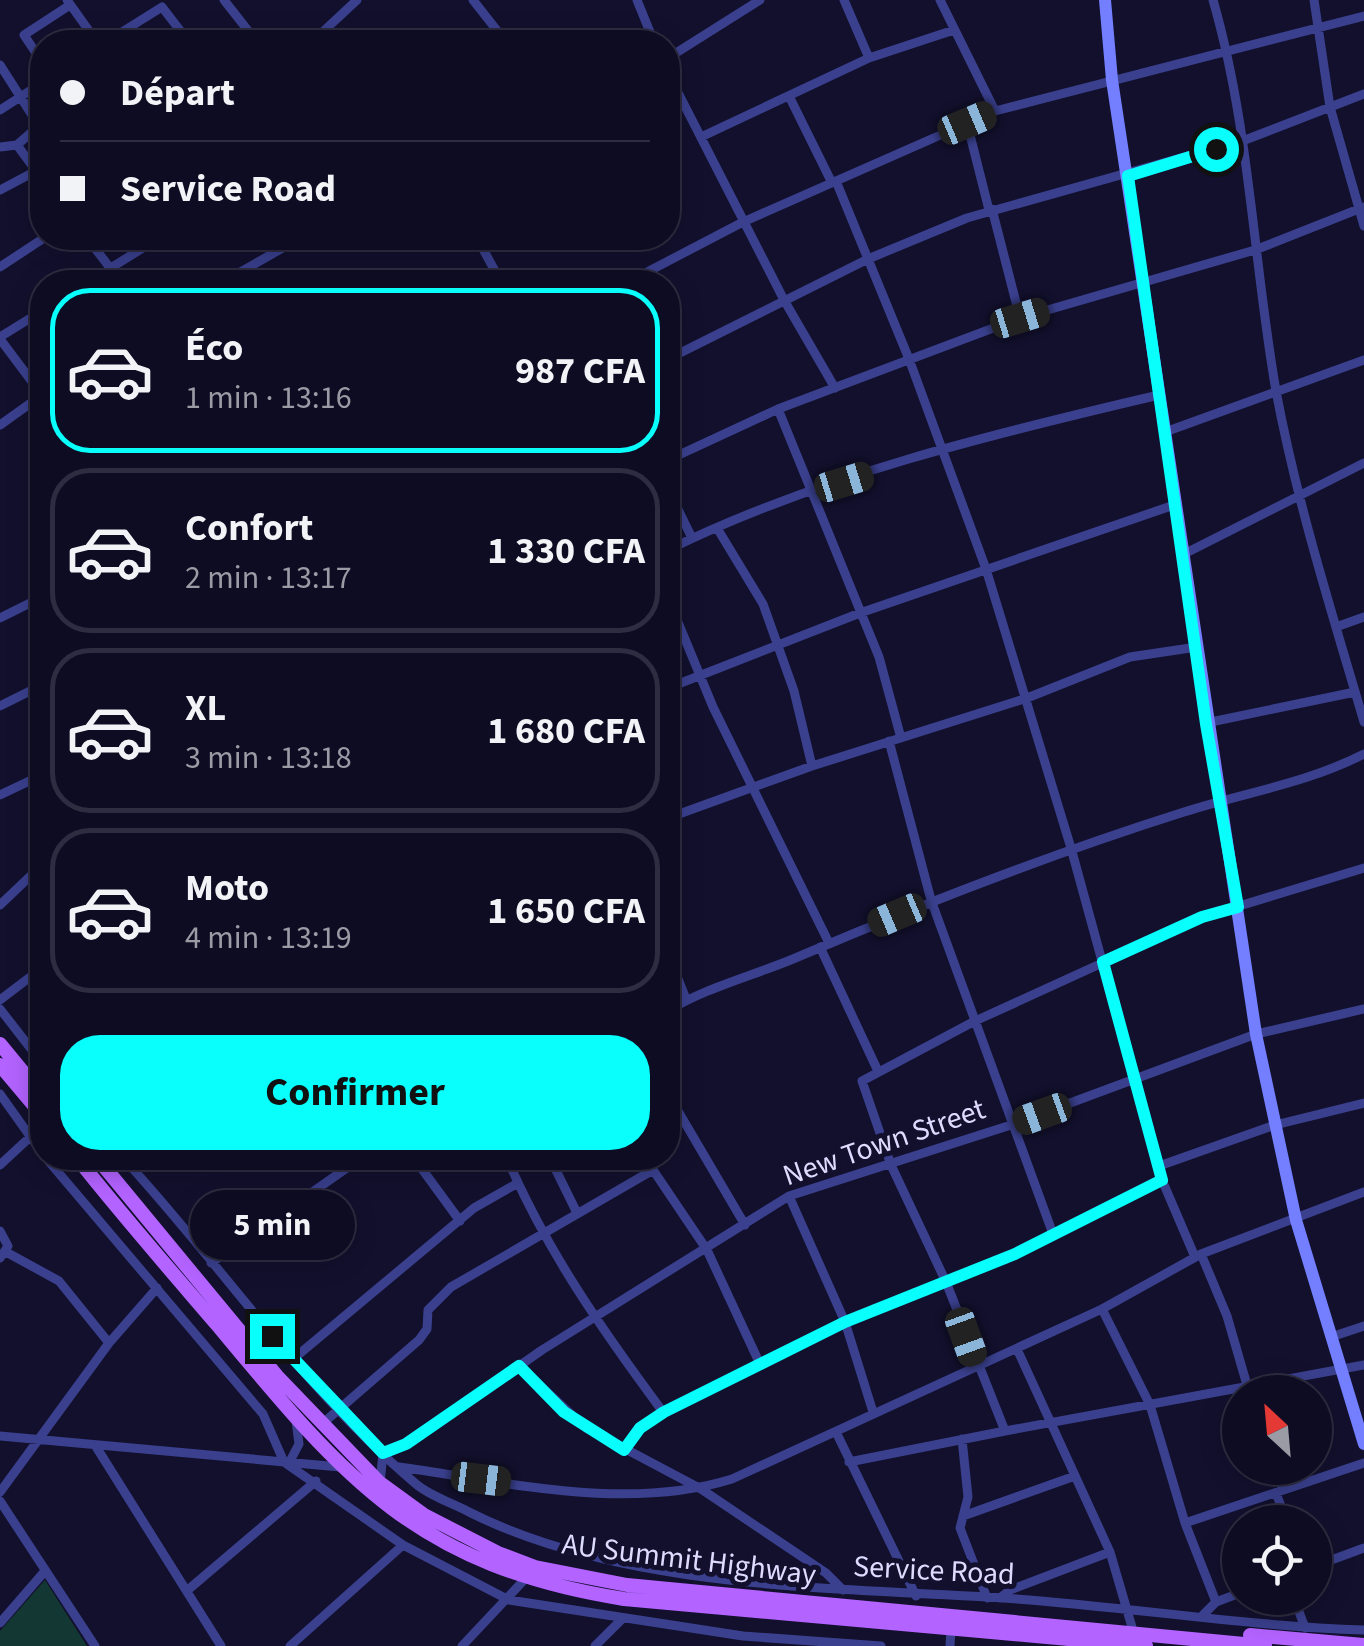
<!DOCTYPE html>
<html lang="fr">
<head>
<meta charset="utf-8">
<style>
	:root { --surface:#0e0c22; --page:#1c1a2f; --text:#f1f3f6; --muted:#9b9ba5; --line:#2e2c40; --accent:#08fffc }
	body { margin:0; font-family:"Source Sans 3",sans-serif; background:var(--page); color:var(--text); height:100vh; display:flex; flex-direction:column; font-size:38px; white-space:nowrap }
	* { box-sizing:border-box; margin:0 }
	p { font-size:32px; color:var(--muted) }
	.icon { flex:none; width:55px; height:55px; fill:none; stroke:currentColor; stroke-width:2; stroke-linecap:round; stroke-linejoin:round }
	.map { position:relative; flex:1; overflow:hidden }
	.sheet { position:absolute; left:30px; top:270px; width:650px; height:900px; display:flex; flex-direction:column; background:var(--surface); border-radius:40px; box-shadow:0 5px 25px #0003,0 0 0 2px var(--line) }
	.sheet>* { flex:none }
	.banner { position:absolute; left:30px; top:30px; width:650px; height:220px; border-radius:40px; box-shadow:0 5px 25px #0003,0 0 0 2px var(--line); display:grid; align-content:center; height:220px; padding:0 30px; background:var(--surface) }
	.needle { width:65px; rotate:334deg }
	.fabs { position:absolute; left:1222px; top:1375px; display:grid; gap:20px }
	.fabs a { display:grid; place-items:center; width:110px; height:110px; border-radius:50%; background:var(--surface); box-shadow:0 5px 25px #0003,0 0 0 2px var(--line); font-size:50px }
	.end { position:absolute; width:45px; height:45px; margin:-22px; border:12px solid #08fffc; background:#111; box-shadow:0 0 0 5px #111 }
	.from { border-radius:50% }
	.bubble { position:absolute; height:70px; border-radius:35px; background:var(--surface); box-shadow:0 5px 25px #0003,0 0 0 2px var(--line); font-size:32px; font-weight:700; line-height:70px; text-align:center }
	.car { position:absolute; width:30px; height:60px; margin:-30px -15px; border-radius:12px; box-shadow:0 0 8px 2px #0007; background:linear-gradient(#222 24%,#8ab4d8 0 40%,#222 0 76%,#8ab4d8 0 86%,#222 0) }
	.banner b { display:flex; align-items:center; gap:35px; height:95px; font-size:38px }
	.banner b+b { border-top:2px solid var(--line) }
	.banner i { width:25px; height:25px; background:var(--text) }
	ul { padding:18px 0 0; list-style:none }
	li { display:flex; align-items:center; gap:30px; height:165px; margin:0 20px 15px; padding:0 10px; border:5px solid var(--line); border-radius:40px }
	li div { flex:1 }
	li b { display:block; font-size:38px }
	li em { font-style:normal; font-weight:700 }
	li.on { border-color:var(--accent) }
	li>.icon { width:90px; height:90px; stroke-width:1.5 }
	.cta { display:flex; gap:20px; margin-top:auto; padding:20px 30px }
	.cta a { flex:1; height:115px; border-radius:40px; background:var(--accent); color:#111; font-size:40px; font-weight:700; line-height:115px; text-align:center }
	.map>svg:first-child { display:block }
	.green { fill:#133732 }
	.lines { fill:none; stroke-linecap:round; stroke-linejoin:round }
	.street { stroke:#3a408e; stroke-width:9 }
	.secondary { stroke:#737fff; stroke-width:12 }
	.primary { stroke:#b363ff; stroke-width:14 }
	.route { stroke:#08fffc; stroke-width:12 }
	.labels { text-anchor:middle; stroke-width:10; stroke-linejoin:round; paint-order:stroke }
	.street-label { font-size:30px; fill:#dddcff; stroke:#12102d }
</style>
</head>
<body>
<div class="map">
<svg width="1364" height="1646" viewBox="0 0 1364 1646">
	<rect width="100%" height="100%" fill="#12102d"/>
	<path class="green" d="M45 1580 87 1646H0V1631Z"/>
	<g class="lines">
		<path class="street" d="M67 0 97 42
			M224 0 257 42
			M473 0 506 42
			M637 0 654 42
			M844 0 869 58
			M940 0 995 111
			M1213 0C1250 128 1253 260 1276 391 1297 503 1332 613 1364 722
			M1314 0 1330 107 1364 226
			M106 42 162 7 189 42
			M312 42 357 0
			M668 58 760 0
			M42 62 24 35 70 5
			M0 65 39 126
			M668 73 784 300 835 388
			M790 98 832 183
			M0 110 42 83
			M967 123 989 210
			M701 137 869 58 954 30
			M17 145 42 179
			M0 147 17 145 40 125
			M836 181 909 359 986 569 1071 848 1162 1180 1195 1257
			M0 190 34 172
			M992 209 1020 318
			M87 238 121 282
			M477 238 501 282
			M0 267 44 238
			M88 282 159 238
			M223 282 300 238
			M628 282 743 222 995 111 1364 16
			M0 337 42 311
			M0 339 42 395 0 425
			M668 359 868 259 967 218 1245 140 1364 94
			M31 403 42 421
			M778 409 879 657 901 738
			M1165 432 1364 360
			M668 460 778 409 1020 318 1255 250 1364 207
			M668 489 692 538
			M717 528 763 604 794 691 812 766
			M668 550C818 476 996 433 1159 395
			M1184 554 1364 463
			M668 598 713 707 829 943
			M0 618 42 597
			M1336 627 1364 617
			M668 688 860 613 1177 504
			M0 706 42 685
			M1206 723 1355 692
			M889 741 931 900 1053 1234
			M0 795 42 775
			M668 818 812 766 1027 698 1130 657 1197 647
			M1364 868 1203 917 973 1022 862 1081 891 1165 946 1282 1005 1431 1364 1365
			M0 905 42 865
			M820 947 877 1069
			M668 954 686 999
			M0 1000 42 968
			M0 1009 42 1063
			M668 1011C705 988 752 976 793 959 922 904 1051 854 1184 812 1246 792 1305 784 1364 754
			M0 1094 42 1153
			M668 1094 745 1225
			M46 1158 263 1414 284 1462 403 1545 509 1600 743 1636 881 1646
			M123 1158C222 1265 303 1389 416 1484 430 1496 452 1503 469 1512 624 1590 832 1587 1003 1598 1123 1606 1243 1626 1364 1630
			M414 1158 460 1221
			M507 1158C546 1250 603 1331 663 1412
			M550 1158 577 1213
			M645 1158 707 1250 760 1364
			M0 1165 42 1126
			M1159 1166 1275 1125 1364 1103
			M789 1196 845 1322 873 1412
			M0 1231 8 1246 0 1258
			M6 1252 59 1281 109 1343
			M1201 1254 1227 1316 1249 1392
			M211 1263 361 1158
			M1102 1309 1150 1405 1185 1523 1216 1602
			M1331 1337 1364 1326
			M1017 1349 1110 1552 1134 1634
			M292 1360 474 1208 518 1183
			M519 1366 586 1428 701 1489 826 1573 843 1590
			M322 1424 419 1340 427 1329 428 1310 451 1287 653 1170
			M836 1432 916 1596
			M0 1436 340 1467
			M962 1439 968 1497 960 1528 987 1598
			M95 1445 221 1646
			M624 1450 640 1427 663 1412 845 1322 1015 1254 1162 1180
			M849 1462 1005 1431
			M289 1463 299 1444 296 1421
			M399 1467C507 1482 626 1512 732 1479L1102 1309 1201 1254 1364 1192
			M1274 1468 1283 1490
			M380 1483 383 1453 407 1444 542 1350 789 1196 1011 1125 1256 1034 1364 1009
			M0 1492 109 1343 157 1288
			M1276 1493 1287 1522
			M0 1501 95 1646
			M963 1516 1075 1476
			M1185 1523 1364 1463
			M1315 1566 1364 1548
			M189 1589 316 1481
			M1000 1598 1010 1590 1110 1552
			M1294 1598 1305 1628
			M1202 1616 1216 1602 1240 1593
			M0 1623 45 1571
			M290 1646 403 1545
			M462 1646 525 1579
			M595 1646 621 1620
			M950 1646 951 1629"/>
		<path class="secondary" d="M1105 0 1112 80 1256 1034 1296 1220 1364 1444"/>
		<path class="primary" d="M0 1044 42 1095
			M0 1065 42 1115
			M77 1158C122 1215 171 1271 219 1327 346 1480 417 1566 624 1599L1146 1646
			M97 1158 277 1376 380 1483 424 1515 498 1553 535 1567 627 1585 1265 1646
			M1250 1635 1364 1645"/>
	</g>
	<g class="lines">
		<path class="route" d="M272 1336 383 1453 406 1444 519 1366 564 1412 624 1450 640 1428 664 1412 845 1322 1015 1254 1162 1180 1103 962 1202 917 1238 907 1206 724 1128 176 1216 149"/>
	</g>
	<g class="labels">
		<g class="street-label">
			<text transform="translate(884 1142) rotate(-19)" y="10">New Town Street</text>
			<text transform="translate(689 1559) rotate(7)" y="10">AU Summit Highway</text>
			<text transform="translate(934 1570) rotate(3)" y="10">Service Road</text>
		</g>
	</g>
</svg>
<div class="fabs">
<a><svg class="needle" viewBox="-14 -14 28 28"><path d="M0-13l5 13h-10z" fill="#e53935"/><path d="M0 13l5-13h-10z" fill="#9b9ba5"/></svg></a>
<a><svg class="icon" aria-label="locate" viewBox="0 0 24 24"><circle cx="12" cy="12" r="6"/><path d="M12 2v4M12 18v4M2 12h4M18 12h4"/></svg></a>
</div>
<i class="end from" style="left:1216px;top:149px"></i>
<i class="end" style="left:272px;top:1336px"></i>
<div class="bubble" style="left:190px;top:1190px;width:165px">5 min</div>
<i class="car" style="left:967px;top:123px;rotate:67deg"></i>
<i class="car" style="left:1020px;top:318px;rotate:73deg"></i>
<i class="car" style="left:844px;top:482px;rotate:73deg"></i>
<i class="car" style="left:897px;top:915px;rotate:247deg"></i>
<i class="car" style="left:1042px;top:1114px;rotate:250deg"></i>
<i class="car" style="left:966px;top:1337px;rotate:160deg"></i>
<i class="car" style="left:481px;top:1479px;rotate:97deg"></i>
<div class="banner">
<b><i class="from"></i>Départ</b>
<b><i></i>Service Road</b>
</div>
<section class="sheet">
<ul>
<li class="on"><svg class="icon" aria-label="car" viewBox="0 0 24 24"><path d="M5 17H2v-5l4-1 3-4h7l3 4 3 1v5h-3M9 17h6M6 11h13"/><circle cx="7" cy="17" r="2"/><circle cx="17" cy="17" r="2"/></svg><div><b>Éco</b><p>1 min · 13:16</p></div><em>987 CFA</em></li>
<li><svg class="icon" aria-label="car" viewBox="0 0 24 24"><path d="M5 17H2v-5l4-1 3-4h7l3 4 3 1v5h-3M9 17h6M6 11h13"/><circle cx="7" cy="17" r="2"/><circle cx="17" cy="17" r="2"/></svg><div><b>Confort</b><p>2 min · 13:17</p></div><em>1 330 CFA</em></li>
<li><svg class="icon" aria-label="car" viewBox="0 0 24 24"><path d="M5 17H2v-5l4-1 3-4h7l3 4 3 1v5h-3M9 17h6M6 11h13"/><circle cx="7" cy="17" r="2"/><circle cx="17" cy="17" r="2"/></svg><div><b>XL</b><p>3 min · 13:18</p></div><em>1 680 CFA</em></li>
<li><svg class="icon" aria-label="car" viewBox="0 0 24 24"><path d="M5 17H2v-5l4-1 3-4h7l3 4 3 1v5h-3M9 17h6M6 11h13"/><circle cx="7" cy="17" r="2"/><circle cx="17" cy="17" r="2"/></svg><div><b>Moto</b><p>4 min · 13:19</p></div><em>1 650 CFA</em></li>
</ul>
<div class="cta"><a>Confirmer</a></div>
</section>
</div>
</body>
</html>
